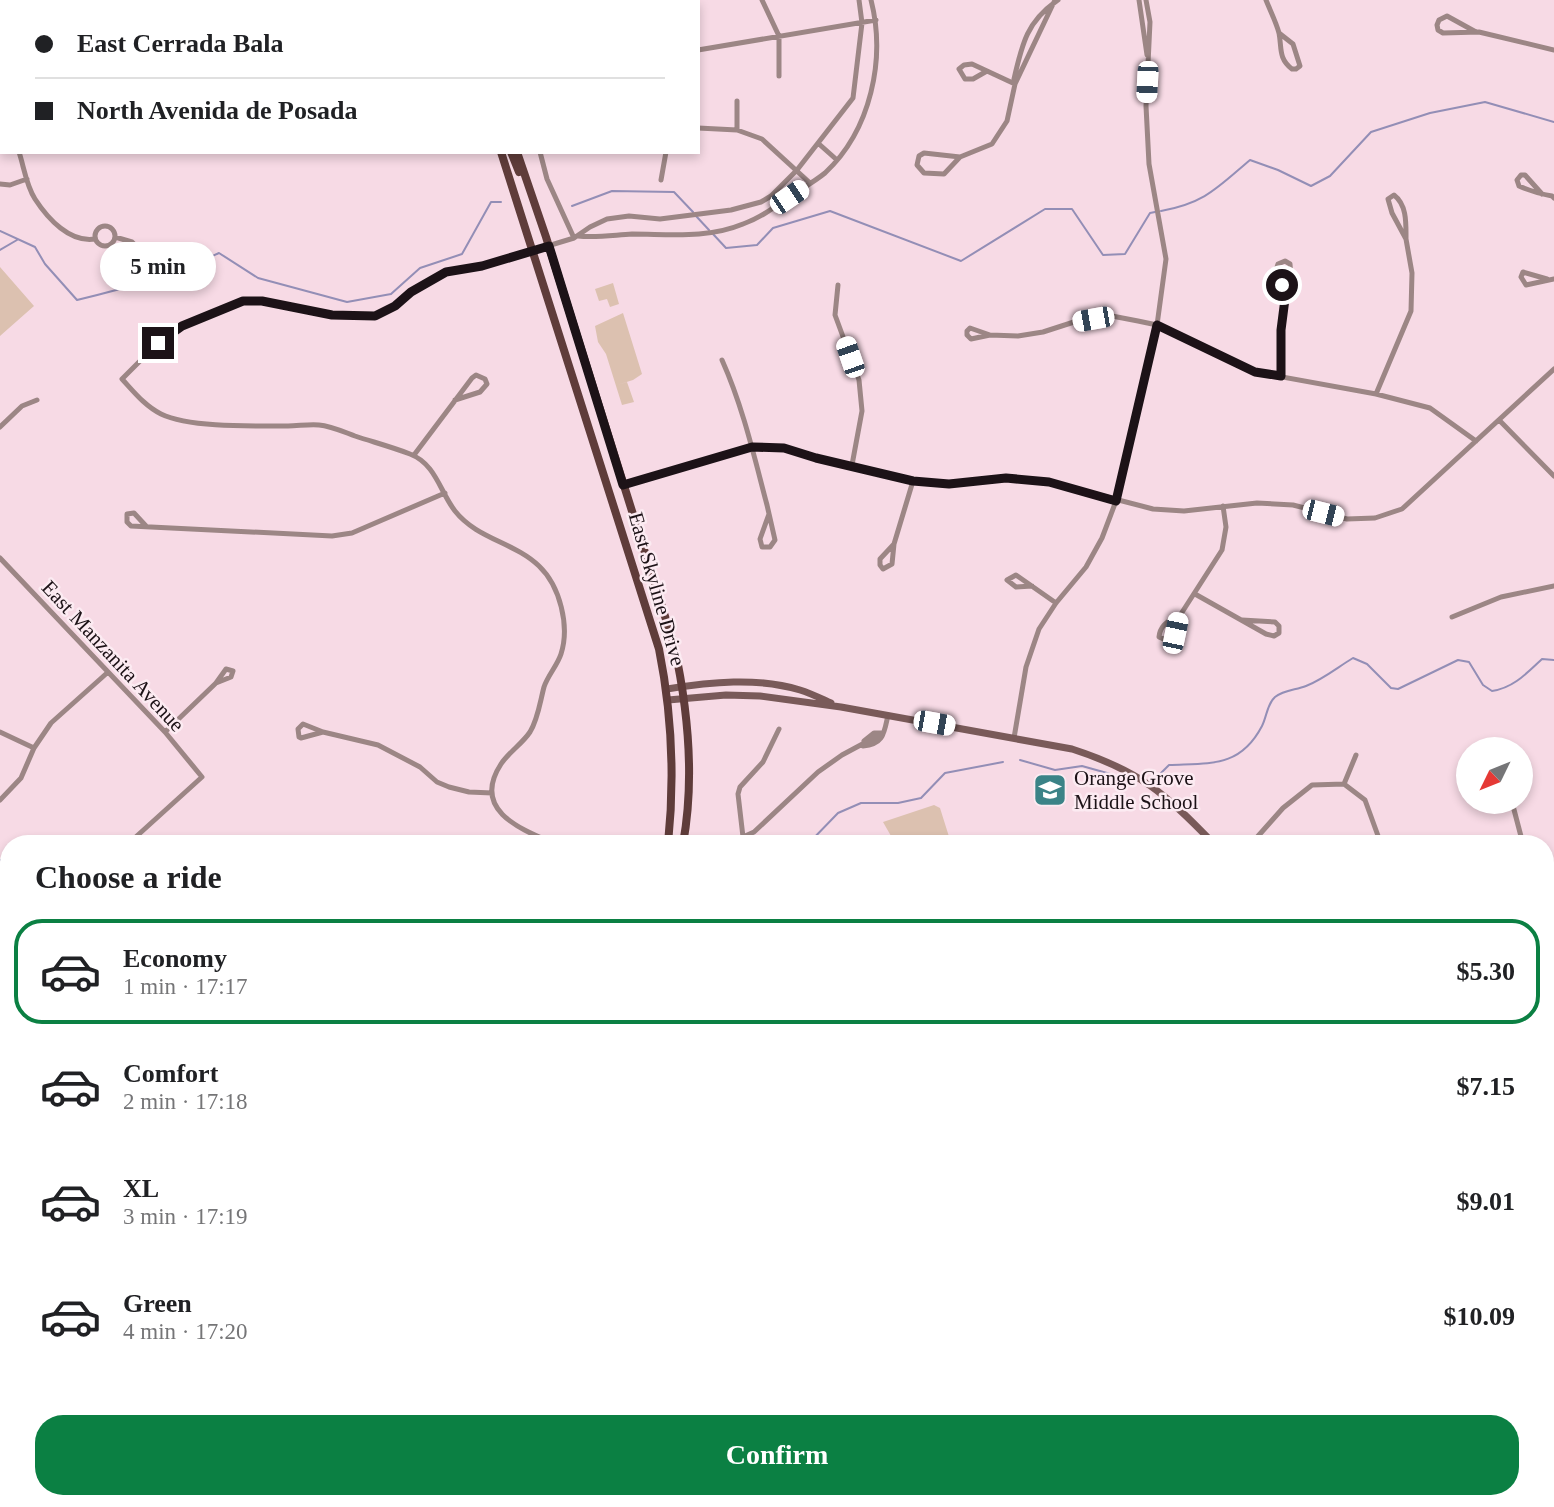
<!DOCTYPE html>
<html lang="en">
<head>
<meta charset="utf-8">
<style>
	:root { --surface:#fff; --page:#f2f2f2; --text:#202124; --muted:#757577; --line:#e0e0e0; --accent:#0b8043 }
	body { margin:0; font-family:"Times New Roman",serif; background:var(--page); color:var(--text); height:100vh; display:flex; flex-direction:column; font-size:26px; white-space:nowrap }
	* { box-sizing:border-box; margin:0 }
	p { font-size:23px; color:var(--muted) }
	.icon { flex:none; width:38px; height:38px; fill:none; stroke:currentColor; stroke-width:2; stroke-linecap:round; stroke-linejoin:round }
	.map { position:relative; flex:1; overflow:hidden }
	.drawer { position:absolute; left:0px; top:835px; width:1554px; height:674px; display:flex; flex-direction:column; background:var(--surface); border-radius:28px 28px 0 0; box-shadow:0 4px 10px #0003 }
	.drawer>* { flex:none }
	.hud { position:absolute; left:0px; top:0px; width:700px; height:154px; box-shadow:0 4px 10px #0003; display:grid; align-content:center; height:154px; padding:0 35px; background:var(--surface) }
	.needle { width:46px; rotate:227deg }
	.fabs { position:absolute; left:1456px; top:737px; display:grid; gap:14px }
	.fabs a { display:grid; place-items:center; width:77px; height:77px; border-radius:50%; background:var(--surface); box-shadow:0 4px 10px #0003; font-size:35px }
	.end { position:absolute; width:32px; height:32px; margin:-16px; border:9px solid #1c1217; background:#fff; box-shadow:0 0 0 4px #fff }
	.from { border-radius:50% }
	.bubble { position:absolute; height:49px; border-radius:24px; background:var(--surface); box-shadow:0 4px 10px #0003; font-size:23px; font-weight:600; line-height:49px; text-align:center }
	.car { position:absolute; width:21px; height:42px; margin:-21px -10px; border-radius:9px; box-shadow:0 0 5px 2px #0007; background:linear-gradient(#fff 24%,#345 0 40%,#fff 0 76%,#345 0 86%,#fff 0) }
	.hud b { display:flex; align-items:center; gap:24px; height:66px; font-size:26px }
	.hud b+b { border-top:2px solid var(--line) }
	.hud i { width:18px; height:18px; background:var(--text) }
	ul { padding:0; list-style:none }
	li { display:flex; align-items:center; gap:21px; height:105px; margin:0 14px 10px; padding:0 21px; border:4px solid transparent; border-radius:28px }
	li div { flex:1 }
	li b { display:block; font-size:26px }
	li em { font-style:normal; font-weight:600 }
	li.on { border-color:var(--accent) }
	li>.icon { width:63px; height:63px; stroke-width:1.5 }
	h2 { padding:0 35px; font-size:32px; line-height:84px }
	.button { display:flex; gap:14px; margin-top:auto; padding:14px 35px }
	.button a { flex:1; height:80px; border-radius:28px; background:var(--accent); color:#fff; font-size:28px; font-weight:600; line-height:80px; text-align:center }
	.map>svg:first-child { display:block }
	.green { fill:#dcc1b0 }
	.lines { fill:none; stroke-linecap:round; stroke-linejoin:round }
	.stream { stroke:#938eb6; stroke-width:2 }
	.street { stroke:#9c8685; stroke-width:5 }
	.secondary { stroke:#795a59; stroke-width:7 }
	.primary { stroke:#5f3c3a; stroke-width:8 }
	.route { stroke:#1c1217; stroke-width:9 }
	.labels { text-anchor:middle; stroke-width:5; stroke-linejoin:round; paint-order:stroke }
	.street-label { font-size:21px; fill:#1c1217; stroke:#fcebf2 }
	.poi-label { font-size:21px; fill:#1c1217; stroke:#fcebf2; text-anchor:start }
</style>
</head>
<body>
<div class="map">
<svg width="1554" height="1507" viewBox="0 0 1554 1507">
	<rect width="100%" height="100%" fill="#f7dae5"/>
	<path class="green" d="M0 267 34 306 0 336Z
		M613 283 619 304 610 307 607 299 599 301 595 289Z
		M623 313 642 374 633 380 617 385 627 382 634 402 622 405 606 354 598 342 595 326Z
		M934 805 940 808 951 843H895L883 822Z"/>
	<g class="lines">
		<path class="stream" d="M572 206 612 191 674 192 693 212
			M1161 211C1205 203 1217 188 1250 160L1278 170 1311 186 1330 176 1371 132 1430 113 1485 102 1554 122
			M696 216 709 230
			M0 231 35 247 45 264 77 300C127 288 173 275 219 253L258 278 347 302 391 294 420 268 462 254 491 202H501
			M713 234 726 248 757 245 773 228 830 211 961 261 1045 209H1072L1103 255 1125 254 1150 213 1155 212
			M0 250 17 240
			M1020 760 1055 770 1082 766 1132 780
			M1159 775 1169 765C1210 763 1240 768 1262 726 1267 716 1267 704 1275 697 1284 690 1296 690 1306 686 1322 680 1338 667 1353 658L1367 664 1391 688 1398 689 1458 660 1469 662 1483 685 1492 691C1513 688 1526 674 1542 659L1554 660
			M808 844 838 813 861 803H898L921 798 945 773 1003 762
			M0 860 9 859
			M0 1393 9 1386
			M760 1500 776 1507
			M823 1507 852 1502 869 1507"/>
		<path class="street" d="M679 0 681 2
			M762 0 779 36V76
			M1139 0 1147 55
			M1266 0C1270 10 1276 22 1279 33 1282 48 1278 58 1292 69H1296L1300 66 1293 44 1279 33
			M1476 32 1447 16 1439 20 1437 25 1438 30 1443 33 1479 32 1554 50
			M698 50 876 20
			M987 71 973 79H965L959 69 964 65 972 64 1015 84
			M1015 84 1014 79C1022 44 1027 21 1058 0
			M0 104 2 107
			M698 128 737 130 762 139 810 183
			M737 130V101
			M819 144 837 160
			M19 152C24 167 26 185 35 199 48 219 70 243 95 239
			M540 152 547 179 574 238
			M960 157 924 153 919 156 917 165 924 173 944 174 960 157 992 144 1007 121 1015 84 1054 2
			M661 180 666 152
			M0 184 10 185 27 179
			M1542 194 1525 175H1521L1517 180 1519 186C1530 191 1540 194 1552 196L1554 198
			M95 236a10 10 0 1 1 20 0a10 10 0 1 1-20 0Z
			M578 236C596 238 614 235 632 234 669 234 707 239 743 224 760 218 775 207 789 197 801 189 814 182 825 173 871 130 886 59 871 0
			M115 237 132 242 142 252
			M1547 279 1523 272 1521 277 1526 285 1554 279
			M838 285 835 315 859 380 862 411 852 465
			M990 335 970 328 967 331V335L971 339 990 335 1018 336 1043 332 1074 322 1112 316 1138 321 1157 325 1255 372 1376 394 1430 408 1476 441
			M722 360C743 407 754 456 767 505L775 540 770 547H762L760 539 769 514
			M1281 376V330L1285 291 1276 270 1278 264 1285 261 1290 264 1291 278 1285 291
			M1376 394 1411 311 1412 273 1406 239 1392 213 1388 199 1394 195C1407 205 1406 223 1406 239
			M1500 421 1554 476
			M0 427 22 406 37 400
			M414 455 472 378 476 375 485 379 487 384 480 392 455 400
			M623 485 752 447 784 448 816 458 913 481 949 484 1006 478 1049 482 1153 509 1184 511 1257 503 1293 505 1347 519 1375 518 1402 509 1554 369
			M146 526 134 513 127 514V522L131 526 332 536 352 533 445 493
			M894 544 892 564 883 569 880 565V559L894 544 913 481
			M0 558 165 732 202 777 128 844
			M1032 586 1016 587 1007 580 1016 575 1056 603
			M1195 594 1266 634 1274 636 1279 633V626L1275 622 1242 620
			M1179 617 1176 616C1167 622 1160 626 1159 637L1168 641 1175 633 1179 617 1222 550 1226 527 1223 506
			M1452 617 1501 597 1554 586
			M0 732 34 748
			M165 732 216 683 226 669 233 671 231 677 216 683
			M323 732 301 738 299 737 298 729 303 724 323 732 378 745 420 767 437 782 449 787 469 792 492 793
			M1014 738 1026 667 1039 629 1056 603 1086 567 1102 538 1116 501 1157 325 1166 259 1149 164 1146 106 1150 22 1146 0
			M864 741 874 733H883
			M1495 741 1498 749
			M863 746C884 744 884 733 888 715
			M1344 784 1356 755
			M0 800 21 778 34 748 51 723 107 673
			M1512 802 1523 844
			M743 837 738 794 740 787 763 762 779 729
			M555 844C520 829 471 810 501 764 509 752 522 744 530 732 538 719 540 702 544 687 548 675 557 666 561 654 570 626 560 586 539 566 514 542 477 539 455 511 440 492 436 464 410 454 392 447 373 442 355 436 344 432 331 426 319 425 309 424 298 426 288 426 255 426 190 428 161 414 145 406 134 392 122 379L158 343 182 326 243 301H262L332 315 375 316 395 306 411 292 446 272 482 266 574 238 590 227 607 219 629 216 660 219 731 210 761 202 771 196 797 170 853 98 862 23 859 0
			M741 844 743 837 754 832 818 772 842 755 883 733
			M1251 844 1283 808 1312 785 1344 784 1365 800 1381 844
			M0 955 9 948
			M1545 1047 1554 1036
			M1545 1063 1554 1072
			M0 1194 9 1236
			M0 1275 9 1273
			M1545 1348 1554 1341
			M1123 1500 1136 1507
			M1428 1500 1430 1507
			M1283 1507 1287 1500"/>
		<path class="secondary" d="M13 2 16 0
			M33 2 36 0
			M0 14 2 12
			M0 26 2 25
			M667 689C710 682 757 677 800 690 810 693 820 698 831 703
			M668 700 726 695 760 696 841 707 1072 749C1140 771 1165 793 1214 844
			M1545 1193 1554 1202"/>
		<path class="primary" d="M415 0 417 2
			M436 0 437 2
			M501 152 659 649C672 714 675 777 668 844
			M511 152 519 172
			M517 152 546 237 674 645C688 709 695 778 683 844
			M532 1507 534 1500
			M546 1507 548 1500"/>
	</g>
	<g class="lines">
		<path class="route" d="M158 343 182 326 243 301H262L332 315 375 316 395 306 411 292 446 272 482 266 549 246 623 485 752 447 784 448 816 458 913 481 949 484 1006 478 1049 482 1116 501 1157 325 1255 372 1281 376V330L1286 291 1282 285"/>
	</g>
	<defs>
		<symbol id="school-square" viewBox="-11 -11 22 22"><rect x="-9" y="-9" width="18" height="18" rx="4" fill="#3b8387" stroke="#fcebf2"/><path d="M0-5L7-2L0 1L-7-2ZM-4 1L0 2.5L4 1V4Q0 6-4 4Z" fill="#fff"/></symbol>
	</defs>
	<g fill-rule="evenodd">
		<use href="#school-square" x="1031" y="771" width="38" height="38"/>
	</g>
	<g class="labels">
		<g class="street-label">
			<text transform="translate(657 589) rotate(74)" y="7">East Skyline Drive</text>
			<text transform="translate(113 656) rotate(47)" y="7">East Manzanita Avenue</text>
		</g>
		<g class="poi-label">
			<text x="1074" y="785">Orange Grove<tspan x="1074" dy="24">Middle School</tspan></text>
		</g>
	</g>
</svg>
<div class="fabs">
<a><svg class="needle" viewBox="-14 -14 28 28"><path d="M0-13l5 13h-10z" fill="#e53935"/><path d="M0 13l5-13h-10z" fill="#757577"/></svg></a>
</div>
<i class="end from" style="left:1282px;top:285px"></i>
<i class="end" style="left:158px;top:343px"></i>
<div class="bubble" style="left:100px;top:242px;width:116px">5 min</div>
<i class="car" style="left:1147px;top:82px;rotate:183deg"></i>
<i class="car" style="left:789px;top:197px;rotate:56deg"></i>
<i class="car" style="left:1093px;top:319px;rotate:260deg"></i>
<i class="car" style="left:850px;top:357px;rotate:341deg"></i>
<i class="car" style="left:1323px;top:513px;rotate:104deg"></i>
<i class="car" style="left:1175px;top:633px;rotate:12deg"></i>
<i class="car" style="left:934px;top:723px;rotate:100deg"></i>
<div class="hud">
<b><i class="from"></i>East Cerrada Bala</b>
<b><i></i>North Avenida de Posada</b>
</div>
<section class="drawer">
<h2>Choose a ride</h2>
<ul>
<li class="on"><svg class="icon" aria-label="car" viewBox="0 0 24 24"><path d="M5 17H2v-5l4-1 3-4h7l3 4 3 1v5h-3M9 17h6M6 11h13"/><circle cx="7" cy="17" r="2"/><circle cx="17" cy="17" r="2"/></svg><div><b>Economy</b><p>1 min · 17:17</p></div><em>$5.30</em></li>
<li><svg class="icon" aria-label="car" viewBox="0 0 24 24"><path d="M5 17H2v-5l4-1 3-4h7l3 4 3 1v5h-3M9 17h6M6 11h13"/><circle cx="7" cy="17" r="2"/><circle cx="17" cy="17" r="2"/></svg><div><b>Comfort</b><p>2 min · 17:18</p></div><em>$7.15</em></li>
<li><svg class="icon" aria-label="car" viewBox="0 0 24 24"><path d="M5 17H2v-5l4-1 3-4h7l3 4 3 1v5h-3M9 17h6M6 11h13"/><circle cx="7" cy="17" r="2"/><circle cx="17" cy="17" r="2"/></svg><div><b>XL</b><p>3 min · 17:19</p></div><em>$9.01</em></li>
<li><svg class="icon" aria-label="car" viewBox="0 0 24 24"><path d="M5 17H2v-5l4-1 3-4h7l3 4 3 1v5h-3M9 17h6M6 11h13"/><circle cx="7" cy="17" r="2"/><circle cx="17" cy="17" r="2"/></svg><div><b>Green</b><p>4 min · 17:20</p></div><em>$10.09</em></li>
</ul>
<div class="button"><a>Confirm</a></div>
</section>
</div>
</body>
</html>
